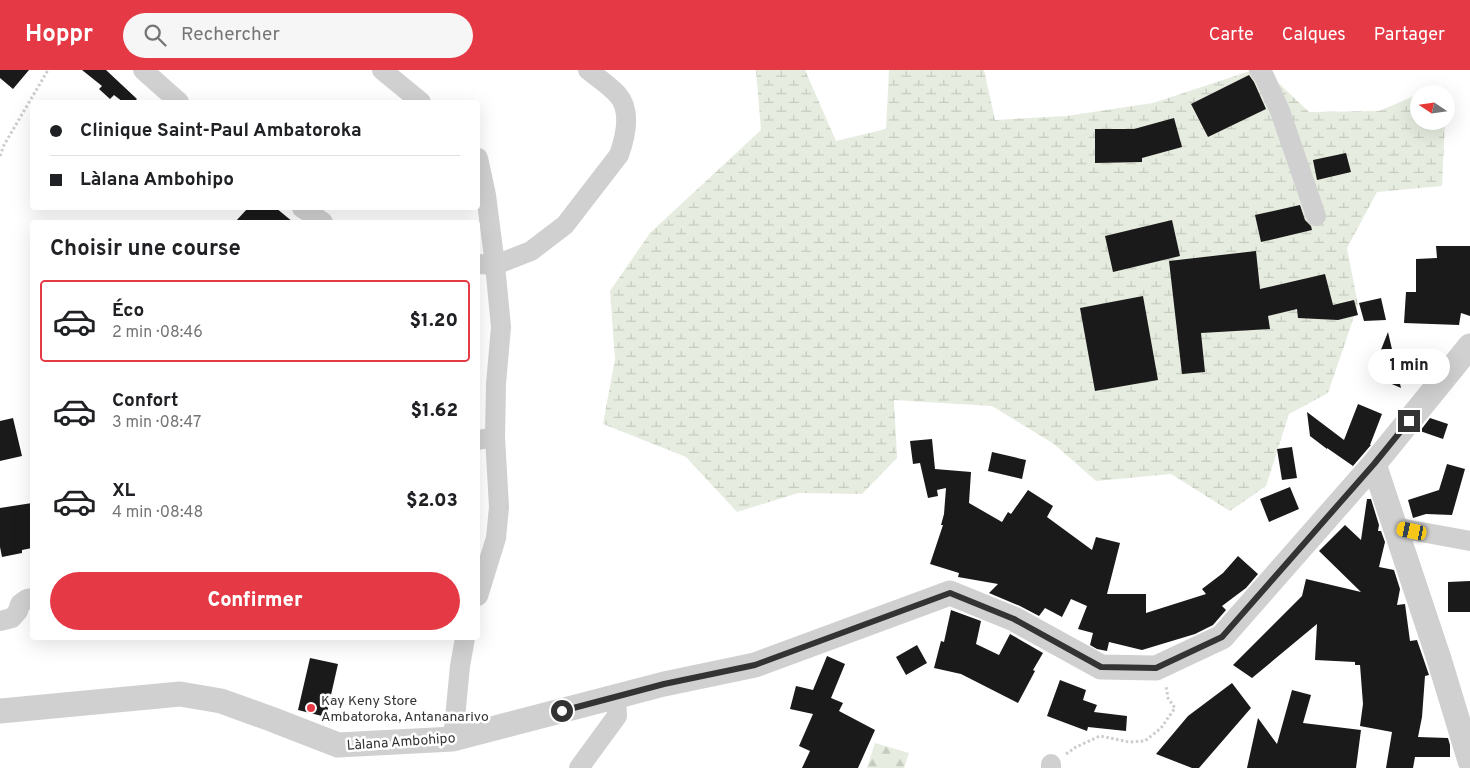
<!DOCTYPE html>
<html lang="fr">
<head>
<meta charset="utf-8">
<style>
	:root { --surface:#fff; --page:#f6f6f6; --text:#202124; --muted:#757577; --line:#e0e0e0; --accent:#e63946 }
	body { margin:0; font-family:Overpass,sans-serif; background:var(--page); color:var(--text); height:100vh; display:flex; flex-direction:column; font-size:19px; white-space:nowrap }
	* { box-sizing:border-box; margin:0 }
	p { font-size:16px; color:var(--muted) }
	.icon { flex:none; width:28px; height:28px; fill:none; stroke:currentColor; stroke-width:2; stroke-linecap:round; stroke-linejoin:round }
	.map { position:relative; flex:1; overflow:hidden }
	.drawer { position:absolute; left:30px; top:150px; width:450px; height:420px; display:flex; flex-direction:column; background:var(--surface); border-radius:5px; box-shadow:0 5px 20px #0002 }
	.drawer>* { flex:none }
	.top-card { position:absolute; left:30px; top:30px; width:450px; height:110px; border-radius:5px; box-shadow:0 5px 20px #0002; display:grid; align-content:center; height:110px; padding:0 20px; background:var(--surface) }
	.needle { width:32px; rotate:283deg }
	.buttons { position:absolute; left:1410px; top:15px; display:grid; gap:10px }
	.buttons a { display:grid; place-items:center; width:45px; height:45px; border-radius:50%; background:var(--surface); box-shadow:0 5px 20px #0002; font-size:25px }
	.end { position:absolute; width:22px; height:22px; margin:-11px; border:6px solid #333; background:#fff; box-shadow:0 0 0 2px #fff }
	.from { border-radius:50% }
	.bubble { position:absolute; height:35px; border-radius:18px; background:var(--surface); box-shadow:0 5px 20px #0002; font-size:16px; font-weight:800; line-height:35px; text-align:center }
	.car { position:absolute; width:15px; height:30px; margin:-15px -8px; border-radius:6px; box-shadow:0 0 4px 1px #0007; background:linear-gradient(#f5c518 24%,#345 0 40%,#f5c518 0 76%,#345 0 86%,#f5c518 0) }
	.top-card b { display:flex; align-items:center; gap:18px; height:48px; font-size:19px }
	.top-card b+b { border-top:1px solid var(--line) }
	.top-card i { width:12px; height:12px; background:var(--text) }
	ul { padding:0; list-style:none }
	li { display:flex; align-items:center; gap:15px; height:82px; margin:0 10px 8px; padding:0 10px; border:2px solid transparent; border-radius:5px }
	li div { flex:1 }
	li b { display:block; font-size:19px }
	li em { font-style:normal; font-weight:800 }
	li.active { border-color:var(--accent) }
	li>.icon { width:45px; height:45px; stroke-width:1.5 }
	h2 { padding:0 20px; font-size:22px; line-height:60px }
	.primary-button { display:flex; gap:10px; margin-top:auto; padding:10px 20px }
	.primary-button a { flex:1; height:58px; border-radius:30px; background:var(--accent); color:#fff; font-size:20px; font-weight:800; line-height:58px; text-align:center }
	header { display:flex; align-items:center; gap:30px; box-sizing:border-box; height:70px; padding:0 25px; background:var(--accent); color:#fff }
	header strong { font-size:24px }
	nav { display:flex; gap:28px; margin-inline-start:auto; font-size:18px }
	.search { width:350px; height:45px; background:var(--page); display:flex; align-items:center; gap:12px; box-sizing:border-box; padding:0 18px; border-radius:28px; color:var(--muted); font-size:19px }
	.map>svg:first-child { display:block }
	.forest { fill:url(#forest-firs) }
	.wetland { fill:url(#wetland-marsh) }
	.building { fill:#1a1a1a }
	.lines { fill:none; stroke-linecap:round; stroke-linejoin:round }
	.path { stroke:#cdcdcd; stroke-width:3; stroke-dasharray:2.5 2.5; stroke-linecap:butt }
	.minor { stroke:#d0d0d0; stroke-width:20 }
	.tertiary { stroke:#d0d0d0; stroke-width:25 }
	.route { stroke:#333; stroke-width:6 }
	.poi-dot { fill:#e63946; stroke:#fff; stroke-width:2 }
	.labels { text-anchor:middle; stroke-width:5; stroke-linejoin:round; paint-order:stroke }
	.poi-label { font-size:14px; fill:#333; stroke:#fff; text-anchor:start }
	.street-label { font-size:14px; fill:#333; stroke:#fff }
</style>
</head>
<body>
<header>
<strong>Hoppr</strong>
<div class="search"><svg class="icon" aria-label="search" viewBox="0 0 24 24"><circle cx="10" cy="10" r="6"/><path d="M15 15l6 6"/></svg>Rechercher</div>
<nav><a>Carte</a><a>Calques</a><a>Partager</a></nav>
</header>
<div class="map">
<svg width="1470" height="698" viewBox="0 0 1470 698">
	<defs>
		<pattern id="forest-firs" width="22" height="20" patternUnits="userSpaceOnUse" patternTransform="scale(1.25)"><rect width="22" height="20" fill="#e6ecdf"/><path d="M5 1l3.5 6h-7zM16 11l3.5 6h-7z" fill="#c6cbc0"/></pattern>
		<pattern id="wetland-marsh" width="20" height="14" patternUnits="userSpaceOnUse" patternTransform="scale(1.25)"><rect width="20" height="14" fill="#e6ecdf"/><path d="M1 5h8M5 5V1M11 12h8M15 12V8" fill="none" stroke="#c6cbc0"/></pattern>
	</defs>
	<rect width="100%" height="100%" fill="#fff"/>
	<path class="forest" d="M875 673 909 683 904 698H867Z"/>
	<path class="wetland" d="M756 0H805L836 71 886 59 889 0H984L995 50 1066 46 1153 33 1253 0H1265L1309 42 1379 41 1419 24V51H1445L1442 116 1377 122 1347 178 1358 235 1328 323 1289 344 1266 416 1230 441 1171 404 1096 411 1054 374 992 336 894 330 897 388 862 424 798 423 737 442 686 387 603 354 615 289 610 221 650 163 761 60Z"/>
	<path class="building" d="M0 0H29L13 19 0 8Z
		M82 0H106L137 29 134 32H123L114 25 110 29 99 19 102 16Z
		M1249 5 1254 12 1266 39 1208 67 1191 34Z
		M1174 48 1182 77 1142 88V92L1095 93V59H1134Z
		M1346 83 1351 102 1317 110 1313 90Z
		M1300 135 1305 150 1311 156 1312 160 1261 172 1255 145Z
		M248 138H276L293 152H235Z
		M1172 150 1180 186 1113 202 1105 166Z
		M1436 176H1470V246L1461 243 1459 255 1404 253 1406 222H1416V189L1437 188Z
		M1256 181 1260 219 1325 204 1333 235 1354 230 1358 245 1338 250 1298 248 1297 239 1268 246 1270 259 1201 263 1205 302 1182 304 1169 191Z
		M1143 226 1158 310 1095 321 1080 238Z
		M1381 228 1386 250 1364 251 1359 233Z
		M1388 262 1401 318 1371 305Z
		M1358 334 1382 344 1370 375H1371L1353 396 1327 378V379L1310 366 1307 342 1344 370Z
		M13 348 22 386 0 391V351Z
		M1430 348 1448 354 1443 369 1420 361Z
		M932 369 935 399 971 402 969 433 1002 452 1008 442 1011 444 1028 420 1053 436 1047 447 1092 480 1096 467 1120 473 1107 524H1146V543L1206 524 1202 519 1223 503 1238 486 1258 504 1246 518 1222 536 1226 540 1213 555 1195 564 1142 580 1109 572 1107 581 1097 579 1090 575 1093 563 1078 559 1087 536 1071 529 1062 547 1045 538 1039 546 1020 536 989 523 998 514 958 507 959 503 930 494 943 455H941L944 444 946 418 937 420 938 426 928 428 920 393 913 394 910 371Z
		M1292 377 1297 408 1282 410 1277 379Z
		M992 382 1026 390 1022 409 988 401Z
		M1447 394 1465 399 1452 445 1426 444 1413 448 1408 430 1439 420Z
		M1290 417 1299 439 1269 452 1260 429Z
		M1367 429H1371L1379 455 1378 461H1381L1385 472 1379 497 1394 500 1400 519 1397 535 1405 534 1410 571 1417 570 1429 605 1425 606 1422 647 1418 667 1448 668 1450 675V687H1415L1413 698H1386L1392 662 1360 656 1363 634 1360 595H1355V592L1315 590 1317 554 1252 608 1233 595 1302 526 1306 509 1361 522 1319 481 1345 455 1361 470Z
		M32 433V478L22 480V483L2 487 0 477V438Z
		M1470 511V542H1448V512Z
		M951 540 981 551 976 574 999 585 1010 564 1043 583 1033 600 1035 601 1018 633 961 604 934 598 941 571 944 572Z
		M917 575 927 593 906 605 896 587Z
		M827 586 845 594 831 628 843 633 839 641 875 660 858 698H802L810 681 799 676 813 644 790 639 796 616 813 620Z
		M310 588 338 594 326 647 298 640Z
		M1060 610 1086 620 1083 630 1097 635 1094 642 1127 646 1126 661 1088 657 1087 661 1047 646Z
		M1232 613 1251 638 1199 698H1192L1156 684 1188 646Z
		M1292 620 1311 625 1303 653 1361 660 1356 698H1247L1258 648 1277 674Z"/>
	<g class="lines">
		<path class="path" d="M0 86 4 75 48 0
			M1066 684 1076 677 1100 666 1129 672 1145 671 1161 658 1175 638 1168 628 1166 616"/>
		<path class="minor" d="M143 0 179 32
			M382 0 421 32
			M1259 0 1264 6 1280 41 1316 146
			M478 88 486 125 495 195 501 257 496 314 495 367 499 437 496 468 478 526
			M302 138 323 152
			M478 194 495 195 531 181 565 155 619 85C625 68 632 41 618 25 610 16 598 8 588 0
			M478 370 495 367
			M1394 457 1470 471
			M0 551 12 548 18 541 20 534 27 529 32 528
			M453 669 460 596 465 568
			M579 698 617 646 616 627
			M1051 698V694"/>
		<path class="tertiary" d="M1374 394 1439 589 1470 691
			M0 641 180 624 221 631 271 649 338 675 453 669 664 614 755 595 950 523 1014 549 1101 597 1156 598 1222 567 1374 394 1470 276"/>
	</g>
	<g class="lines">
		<path class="route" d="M562 641 664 614 755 595 950 523 1014 549 1101 597 1156 598 1222 567 1374 394 1409 351"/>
	</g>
	<circle class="poi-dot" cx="311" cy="638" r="5"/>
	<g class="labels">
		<g class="poi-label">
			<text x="321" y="635">Kay Keny Store<tspan x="321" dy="16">Ambatoroka, Antananarivo</tspan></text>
		</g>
		<g class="street-label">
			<text transform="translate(401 671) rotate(-4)" y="5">Làlana Ambohipo</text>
		</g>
	</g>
</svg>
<div class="buttons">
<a><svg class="needle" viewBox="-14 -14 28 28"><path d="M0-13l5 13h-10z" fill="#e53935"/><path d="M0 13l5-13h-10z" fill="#757577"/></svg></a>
</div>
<i class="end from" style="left:562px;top:641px"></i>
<i class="end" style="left:1409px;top:351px"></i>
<div class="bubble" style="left:1368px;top:279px;width:82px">1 min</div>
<i class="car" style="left:1412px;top:461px;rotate:282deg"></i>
<div class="top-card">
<b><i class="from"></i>Clinique Saint-Paul Ambatoroka</b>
<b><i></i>Làlana Ambohipo</b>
</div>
<section class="drawer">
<h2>Choisir une course</h2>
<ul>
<li class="active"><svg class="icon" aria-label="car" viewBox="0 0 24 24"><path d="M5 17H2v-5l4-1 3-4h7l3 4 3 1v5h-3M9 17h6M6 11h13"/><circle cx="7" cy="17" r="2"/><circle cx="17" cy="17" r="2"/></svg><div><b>Éco</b><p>2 min · 08:46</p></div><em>$1.20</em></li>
<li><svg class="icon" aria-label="car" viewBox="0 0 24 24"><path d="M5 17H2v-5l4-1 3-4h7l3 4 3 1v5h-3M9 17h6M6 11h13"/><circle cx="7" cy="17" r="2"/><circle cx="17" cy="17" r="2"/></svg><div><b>Confort</b><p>3 min · 08:47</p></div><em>$1.62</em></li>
<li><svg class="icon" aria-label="car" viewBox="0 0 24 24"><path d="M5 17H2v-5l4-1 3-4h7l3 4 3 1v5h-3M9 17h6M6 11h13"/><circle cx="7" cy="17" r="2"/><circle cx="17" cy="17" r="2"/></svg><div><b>XL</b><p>4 min · 08:48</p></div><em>$2.03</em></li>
</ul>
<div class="primary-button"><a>Confirmer</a></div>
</section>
</div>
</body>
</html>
